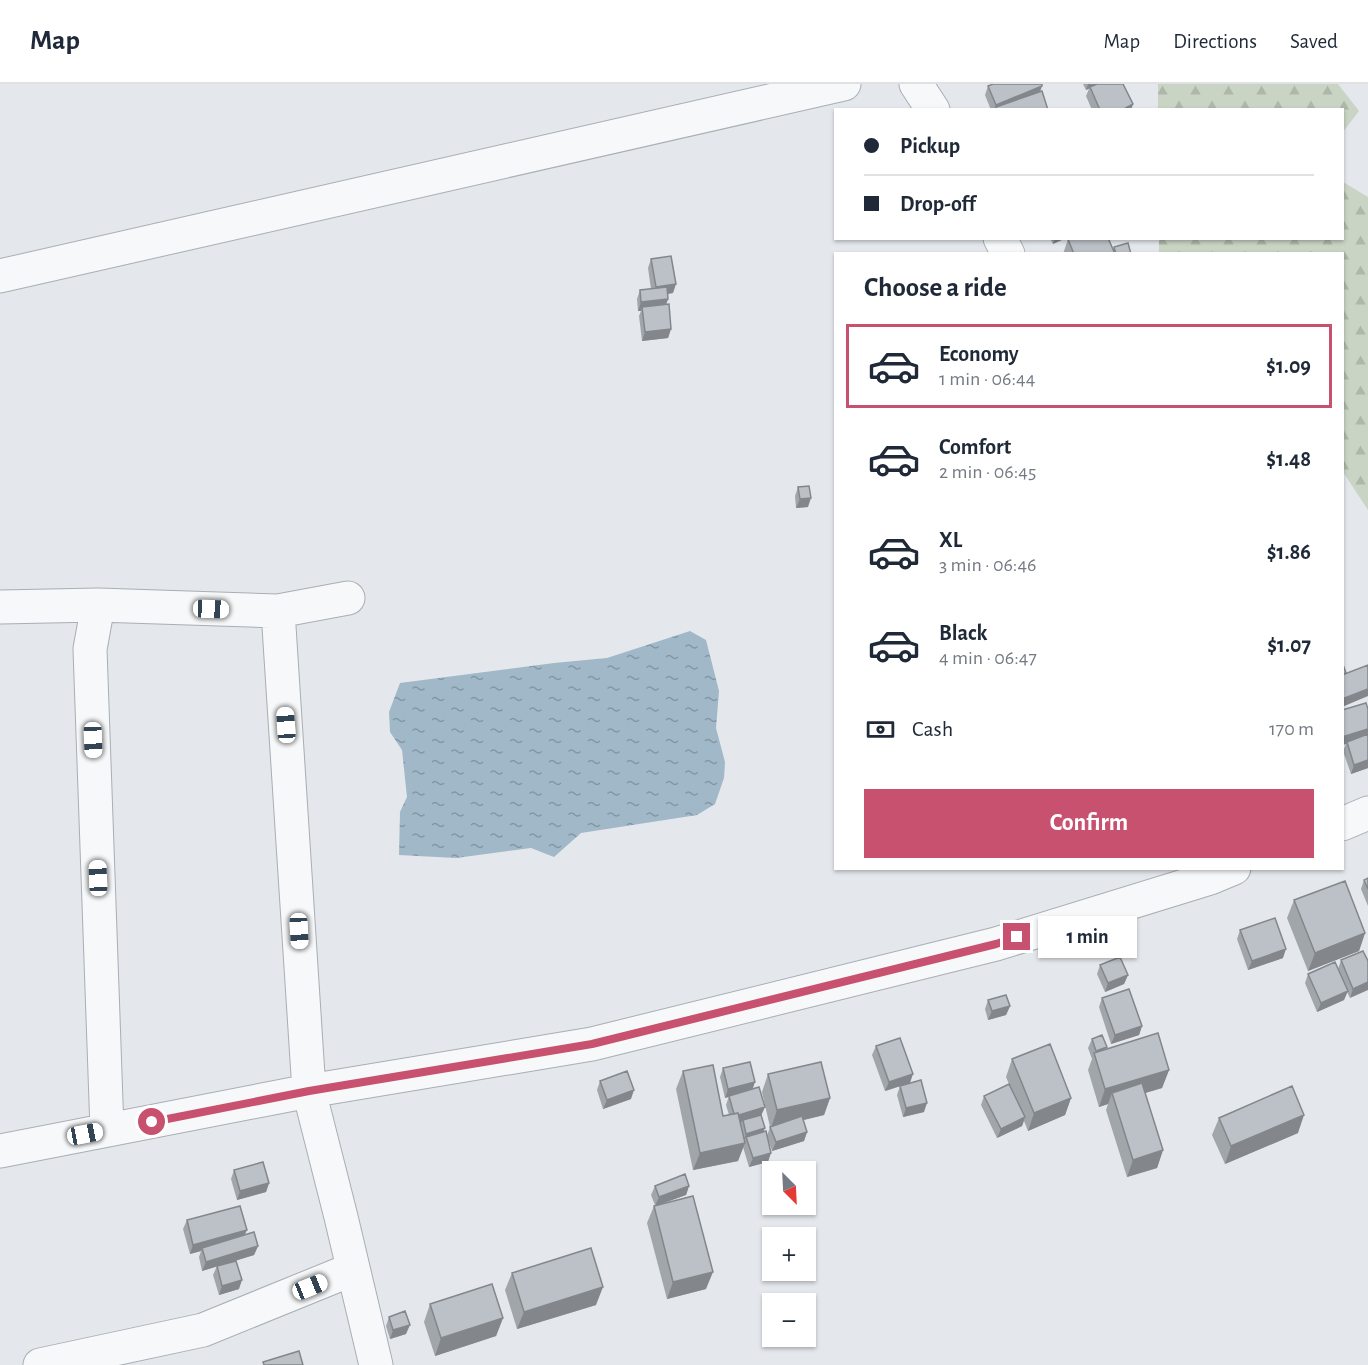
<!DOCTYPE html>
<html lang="en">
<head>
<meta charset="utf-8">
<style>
	:root { --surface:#fff; --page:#f2f2f3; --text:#1f2937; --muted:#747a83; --line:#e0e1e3; --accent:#c7516e }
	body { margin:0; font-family:"Alegreya Sans",sans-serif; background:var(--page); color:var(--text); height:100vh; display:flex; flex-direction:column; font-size:22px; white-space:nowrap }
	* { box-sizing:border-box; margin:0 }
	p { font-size:20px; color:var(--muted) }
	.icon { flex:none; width:33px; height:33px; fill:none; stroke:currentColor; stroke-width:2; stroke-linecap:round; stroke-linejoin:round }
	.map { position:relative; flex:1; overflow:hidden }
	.panel { position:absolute; left:834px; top:168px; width:510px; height:618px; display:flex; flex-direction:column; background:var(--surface); border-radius:0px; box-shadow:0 2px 4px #0004 }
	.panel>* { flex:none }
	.banner { position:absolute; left:834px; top:24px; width:510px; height:132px; border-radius:0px; box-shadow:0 2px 4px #0004; display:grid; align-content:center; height:132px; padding:0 30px; background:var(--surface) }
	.needle { width:39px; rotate:156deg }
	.controls { position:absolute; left:762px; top:1077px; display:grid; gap:12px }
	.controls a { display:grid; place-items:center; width:54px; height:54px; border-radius:0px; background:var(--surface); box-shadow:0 2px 4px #0004; font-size:30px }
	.end { position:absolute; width:27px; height:27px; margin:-14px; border:8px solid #c7516e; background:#fff; box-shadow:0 0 0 3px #fff }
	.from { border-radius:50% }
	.bubble { position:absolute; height:42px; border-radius:0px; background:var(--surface); box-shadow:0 2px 4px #0004; font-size:20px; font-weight:700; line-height:42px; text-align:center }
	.car { position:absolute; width:18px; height:36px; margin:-18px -9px; border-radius:8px; box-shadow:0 0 4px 2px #0007; background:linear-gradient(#fff 24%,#345 0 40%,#fff 0 76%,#345 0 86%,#fff 0) }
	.banner b { display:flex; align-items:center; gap:21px; height:57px; font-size:22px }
	.banner b+b { border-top:2px solid var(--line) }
	.banner i { width:15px; height:15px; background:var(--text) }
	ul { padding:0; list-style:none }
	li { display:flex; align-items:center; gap:18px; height:84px; margin:0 12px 9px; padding:0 18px; border:3px solid transparent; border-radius:0px }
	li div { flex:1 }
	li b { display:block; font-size:22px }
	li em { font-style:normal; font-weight:700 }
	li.selected { border-color:var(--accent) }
	li>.icon { width:54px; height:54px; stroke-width:1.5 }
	h2 { padding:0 30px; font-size:27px; line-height:72px }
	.pay { display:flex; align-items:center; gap:15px; height:66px; padding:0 30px; font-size:22px }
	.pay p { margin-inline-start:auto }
	.button { display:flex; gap:12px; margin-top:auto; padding:12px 30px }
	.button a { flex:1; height:69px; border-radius:0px; background:var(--accent); color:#fff; font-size:24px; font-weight:700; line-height:69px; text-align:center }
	header { display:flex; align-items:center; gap:36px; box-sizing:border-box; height:84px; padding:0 30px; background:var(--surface); border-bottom:2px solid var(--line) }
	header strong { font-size:28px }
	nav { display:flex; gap:33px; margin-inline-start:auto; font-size:21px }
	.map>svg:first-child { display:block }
	.forest { fill:url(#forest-firs) }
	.water { fill:url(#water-ripples) }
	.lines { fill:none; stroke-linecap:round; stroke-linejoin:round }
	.minor-casing { stroke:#a9aeb5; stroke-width:35 }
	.minor { stroke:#f6f8f9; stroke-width:33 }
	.wall { fill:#a1a6ab }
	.shaded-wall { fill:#83878b }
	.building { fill:#bbc1c7; stroke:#83878b; stroke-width:1.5 }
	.route { stroke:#c7516e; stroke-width:8 }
</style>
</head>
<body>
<header>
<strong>Map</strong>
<nav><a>Map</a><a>Directions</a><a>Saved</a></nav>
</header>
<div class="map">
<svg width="1368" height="1281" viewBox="0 0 1368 1281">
	<defs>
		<pattern id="forest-firs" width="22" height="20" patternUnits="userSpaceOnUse" patternTransform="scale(1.5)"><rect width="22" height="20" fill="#cad4c5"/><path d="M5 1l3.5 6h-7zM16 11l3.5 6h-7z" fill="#aeb7aa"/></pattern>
		<pattern id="water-ripples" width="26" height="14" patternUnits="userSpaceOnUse" patternTransform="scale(1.5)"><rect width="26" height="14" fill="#a1b8c8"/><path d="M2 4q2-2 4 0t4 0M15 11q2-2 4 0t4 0" fill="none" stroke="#8396a4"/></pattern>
	</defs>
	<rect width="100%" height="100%" fill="#e4e7eb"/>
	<path class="forest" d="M1158 0H1338L1359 27 1343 48 1342 26 1158 25Z
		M1343 98 1368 113V426L1343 388 1342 170 1159 169V155L1342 154Z"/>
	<path class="water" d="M690 547 706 556 719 607 716 644 725 678 724 694 715 720 697 731 581 749 554 773 531 764 456 774 399 771 400 728 407 713 402 666 390 648 389 628 400 599 554 579 607 574Z"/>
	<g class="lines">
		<defs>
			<path id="minor" d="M916 0 933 26
				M1000 154 1008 170
				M0 192 844 0
				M98 521 90 565 107 1046
				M0 523 98 521 278 527 348 514
				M278 527 309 1007 341 1133 376 1281
				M1342 740 1368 729
				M0 1067 309 1007 592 960 996 860 1210 794 1234 784
				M40 1281 203 1246 353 1185"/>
		</defs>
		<use href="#minor" class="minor-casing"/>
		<use href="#minor" class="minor"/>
	</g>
	<path class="wall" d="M1083 0H1123L1133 20 1131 26H1092L1086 12 1089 5 1086 6Z
		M988 2 1040 8 1048 26H991L985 11Z
		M1050 154H1066L1053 160Z
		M1068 155 1113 166 1114 163 1131 170H1063Z
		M651 175 673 209 668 210V215L666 220 671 245 668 254 642 257 639 232 641 227H638L637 215 640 206 651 205 648 184Z
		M798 403 808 423 796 424 795 412Z
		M1368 625V684L1351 690 1343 667 1346 660 1342 661Z
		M1368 794V822L1361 805 1364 796Z
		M1294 816 1365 849 1359 867 1308 887 1287 834Z
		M1240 846 1283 874 1248 886 1237 855Z
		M1341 876 1368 877 1350 914 1347 908 1344 916 1317 928 1305 899 1308 890 1338 885Z
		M1100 881 1128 891 1124 900 1105 908 1097 890Z
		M1102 914 1142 942 1139 951 1111 960 1099 923Z
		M988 916 1010 922 1006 931 988 936 985 925Z
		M1092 955 1107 963 1106 965 1169 986 1162 1004 1145 1009 1163 1066 1157 1084 1127 1093 1106 1026 1108 1020 1099 1023 1088 986 1092 975 1088 964Z
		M876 962 910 999 924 1028 903 1033 897 1011 900 1002 885 1007 872 971Z
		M1012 975 1071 1014 1065 1031 1028 1047 1024 1037 1022 1042 997 1054 981 1021 984 1012 1009 1000 1006 993Z
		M723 984 752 1005 761 1032 768 1078 749 1083 743 1063 738 1077 693 1086 676 1005 683 987 723 1032 729 1031 726 1021 729 1012 725 1014 720 993Z
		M768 990 830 1014 824 1031 803 1036 807 1048 804 1057 772 1067 767 1052 770 1043 762 1008Z
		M600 997 631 1015 603 1025 597 1006Z
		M1219 1034 1298 1049 1225 1080 1212 1051Z
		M234 1086 269 1099 266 1108 237 1116 231 1095Z
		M655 1102H689L686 1111 664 1119 706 1205 667 1215 647 1139 654 1122 655 1121 651 1111Z
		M187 1136 245 1151 258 1162 254 1171 202 1187 199 1173 201 1167 190 1170 183 1145Z
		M217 1182 239 1205 219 1211 213 1191Z
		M512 1189 596 1221 517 1245 505 1206Z
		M430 1220 503 1234 496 1252 435 1272 424 1238Z
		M389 1233 406 1250 390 1255 386 1242Z"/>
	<path class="shaded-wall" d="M1088 0H1098L1086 6Z
		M1042 2 1039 11 996 23 994 26 996 21Z
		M1133 20 1131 26H1122Z
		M1055 154H1066L1053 160Z
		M676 200 673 209 652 212 656 203Z
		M668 215 665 224 642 223 641 227H638L641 218Z
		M671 245 668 254 642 257 645 248Z
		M811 414 808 423 796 424 800 415Z
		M1368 605V612L1342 623V615Z
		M1368 645V653L1347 658 1346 660 1342 661V653Z
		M1368 676V684L1351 690 1354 681Z
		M1365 849 1359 867 1308 887 1315 869Z
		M1286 865 1283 874 1248 886 1252 877Z
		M1128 891 1124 900 1105 908 1108 899Z
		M1368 898V906L1350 914 1353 905Z
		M1348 907 1344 916 1317 928 1321 919Z
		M1010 922 1006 931 988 936 992 927Z
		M1142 942 1139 951 1111 960 1115 951Z
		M1169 986 1162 1004 1115 1018 1112 1009 1108 1020 1099 1023 1105 1005Z
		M913 990 910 999 885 1007 889 998Z
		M755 998 752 1007 725 1014 728 1005Z
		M634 1006 631 1015 603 1025 607 1016Z
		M830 1014 824 1031 771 1044 777 1026Z
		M1071 1014 1065 1031 1028 1047 1034 1029Z
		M927 1019 924 1028 903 1033 906 1024Z
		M765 1023 761 1032 743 1036 742 1038 732 1041 735 1032Z
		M1304 1031 1298 1049 1225 1080 1231 1062Z
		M1025 1033 1022 1042 997 1054 1001 1045Z
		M765 1044 762 1053H746L744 1058 743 1059 746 1050Z
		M807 1048 804 1057 772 1067 776 1058Z
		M745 1059 738 1077 693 1086 700 1069Z
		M1163 1066 1157 1084 1127 1093 1133 1076Z
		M771 1069 768 1078 749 1083 753 1074Z
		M269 1099 266 1108 237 1116 240 1107Z
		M689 1102 686 1111 655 1122 659 1113Z
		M247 1146 243 1155 202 1164 201 1167 190 1170 193 1161Z
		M258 1162 254 1171 202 1187 206 1178Z
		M713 1188 706 1205 667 1215 673 1198Z
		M242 1196 239 1205 219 1211 222 1202Z
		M603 1203 596 1221 517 1245 524 1228Z
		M503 1234 496 1252 435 1272 441 1254Z
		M410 1241 406 1250 390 1255 393 1246Z"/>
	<path class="building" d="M993 0H1042V2L996 21 988 2Z
		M1097 0H1123L1133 20 1122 26H1100L1090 3Z
		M1042 7 1048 26H996V23Z
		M1070 154H1108L1115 170H1074L1068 155Z
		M1128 159 1131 170H1116L1114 163Z
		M671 172 676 200 656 203 651 175Z
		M667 203 668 215 641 218 640 206Z
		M669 220 671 245 645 248 642 223Z
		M809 402 811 414 800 415 798 403Z
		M1342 578 1346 589 1342 590Z
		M1368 581V605L1342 615V591Z
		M1366 619 1368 625V645L1342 653V626Z
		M1368 650V676L1354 681 1347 658Z
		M1368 794V805L1364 796Z
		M1345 797 1365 849 1315 869 1294 816Z
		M1275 834 1286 865 1252 877 1240 846Z
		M1363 867 1368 877V898L1353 905 1341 876Z
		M1120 873 1128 891 1108 899 1100 881Z
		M1335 878 1348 907 1321 919 1308 890Z
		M1129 905 1142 942 1115 951 1102 914Z
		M1006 911 1010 922 992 927 988 916Z
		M1158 949 1169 986 1105 1005 1094 969Z
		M1102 951 1107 963 1096 967 1092 955Z
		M900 954 913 990 889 998 876 962Z
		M1050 960 1071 1014 1034 1029 1012 975Z
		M750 978 755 998 728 1005 723 984Z
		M821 978 830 1014 777 1026 768 990Z
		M713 981 723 1032 738 1029 745 1059 700 1069 683 987Z
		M627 987 634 1006 607 1016 600 997Z
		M921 996 927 1019 906 1024 900 1002Z
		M1142 999 1163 1066 1133 1076 1112 1009Z
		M1009 1000 1025 1033 1001 1045 984 1012Z
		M1292 1002 1304 1031 1231 1062 1219 1034Z
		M759 1003 765 1023 739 1031 738 1029 734 1030 729 1012Z
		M761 1031 765 1044 746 1050 743 1036Z
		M802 1032 807 1048 776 1058 770 1043Z
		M766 1047 771 1069 753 1074 746 1053Z
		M263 1078 269 1099 240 1107 234 1086Z
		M685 1090 689 1102 659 1113 655 1102Z
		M693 1112 713 1188 673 1198 654 1122Z
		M240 1122 247 1146 193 1161 187 1136Z
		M254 1148 258 1162 206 1178 202 1164Z
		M591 1164 603 1203 524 1228 512 1189Z
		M236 1177 242 1196 222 1202 217 1182Z
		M492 1200 503 1234 441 1254 430 1220Z
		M405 1227 410 1241 393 1246 389 1233Z
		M299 1267 303 1281H264L263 1278Z"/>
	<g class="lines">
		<path class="route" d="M152 1038 309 1007 592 960 996 860 1017 853"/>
	</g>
</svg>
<div class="controls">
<a><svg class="needle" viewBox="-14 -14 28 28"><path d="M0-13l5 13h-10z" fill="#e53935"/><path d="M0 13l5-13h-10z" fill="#747a83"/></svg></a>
<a>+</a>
<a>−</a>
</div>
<i class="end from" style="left:152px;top:1038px"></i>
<i class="end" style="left:1017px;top:853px"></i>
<div class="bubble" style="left:1038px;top:832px;width:99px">1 min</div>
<i class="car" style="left:211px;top:525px;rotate:92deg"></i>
<i class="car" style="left:286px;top:641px;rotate:356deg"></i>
<i class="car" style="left:93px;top:656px;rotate:178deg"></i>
<i class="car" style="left:98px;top:794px;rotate:358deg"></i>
<i class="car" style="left:299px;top:847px;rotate:177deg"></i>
<i class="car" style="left:85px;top:1050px;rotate:79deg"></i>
<i class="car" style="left:310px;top:1203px;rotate:68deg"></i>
<div class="banner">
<b><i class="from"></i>Pickup</b>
<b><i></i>Drop-off</b>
</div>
<section class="panel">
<h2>Choose a ride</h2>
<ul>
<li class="selected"><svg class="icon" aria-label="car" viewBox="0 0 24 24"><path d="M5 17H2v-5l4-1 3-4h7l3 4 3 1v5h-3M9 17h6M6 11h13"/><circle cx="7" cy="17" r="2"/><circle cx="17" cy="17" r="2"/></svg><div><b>Economy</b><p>1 min · 06:44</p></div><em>$1.09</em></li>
<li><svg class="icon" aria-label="car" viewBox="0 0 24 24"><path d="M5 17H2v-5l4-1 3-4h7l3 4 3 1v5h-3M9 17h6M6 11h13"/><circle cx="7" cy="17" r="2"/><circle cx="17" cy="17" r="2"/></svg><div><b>Comfort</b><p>2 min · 06:45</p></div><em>$1.48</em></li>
<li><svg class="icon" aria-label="car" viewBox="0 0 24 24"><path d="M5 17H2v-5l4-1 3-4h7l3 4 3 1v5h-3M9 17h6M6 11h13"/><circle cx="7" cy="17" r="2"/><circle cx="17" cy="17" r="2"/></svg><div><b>XL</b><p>3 min · 06:46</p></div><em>$1.86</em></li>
<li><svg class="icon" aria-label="car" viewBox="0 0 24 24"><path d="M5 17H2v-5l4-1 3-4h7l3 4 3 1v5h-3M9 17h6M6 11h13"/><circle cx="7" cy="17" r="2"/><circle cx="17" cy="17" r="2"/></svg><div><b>Black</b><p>4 min · 06:47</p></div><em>$1.07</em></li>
</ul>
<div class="pay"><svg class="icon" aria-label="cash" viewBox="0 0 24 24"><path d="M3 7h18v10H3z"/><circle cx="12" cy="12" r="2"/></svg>Cash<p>170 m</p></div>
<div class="button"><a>Confirm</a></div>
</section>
</div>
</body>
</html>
